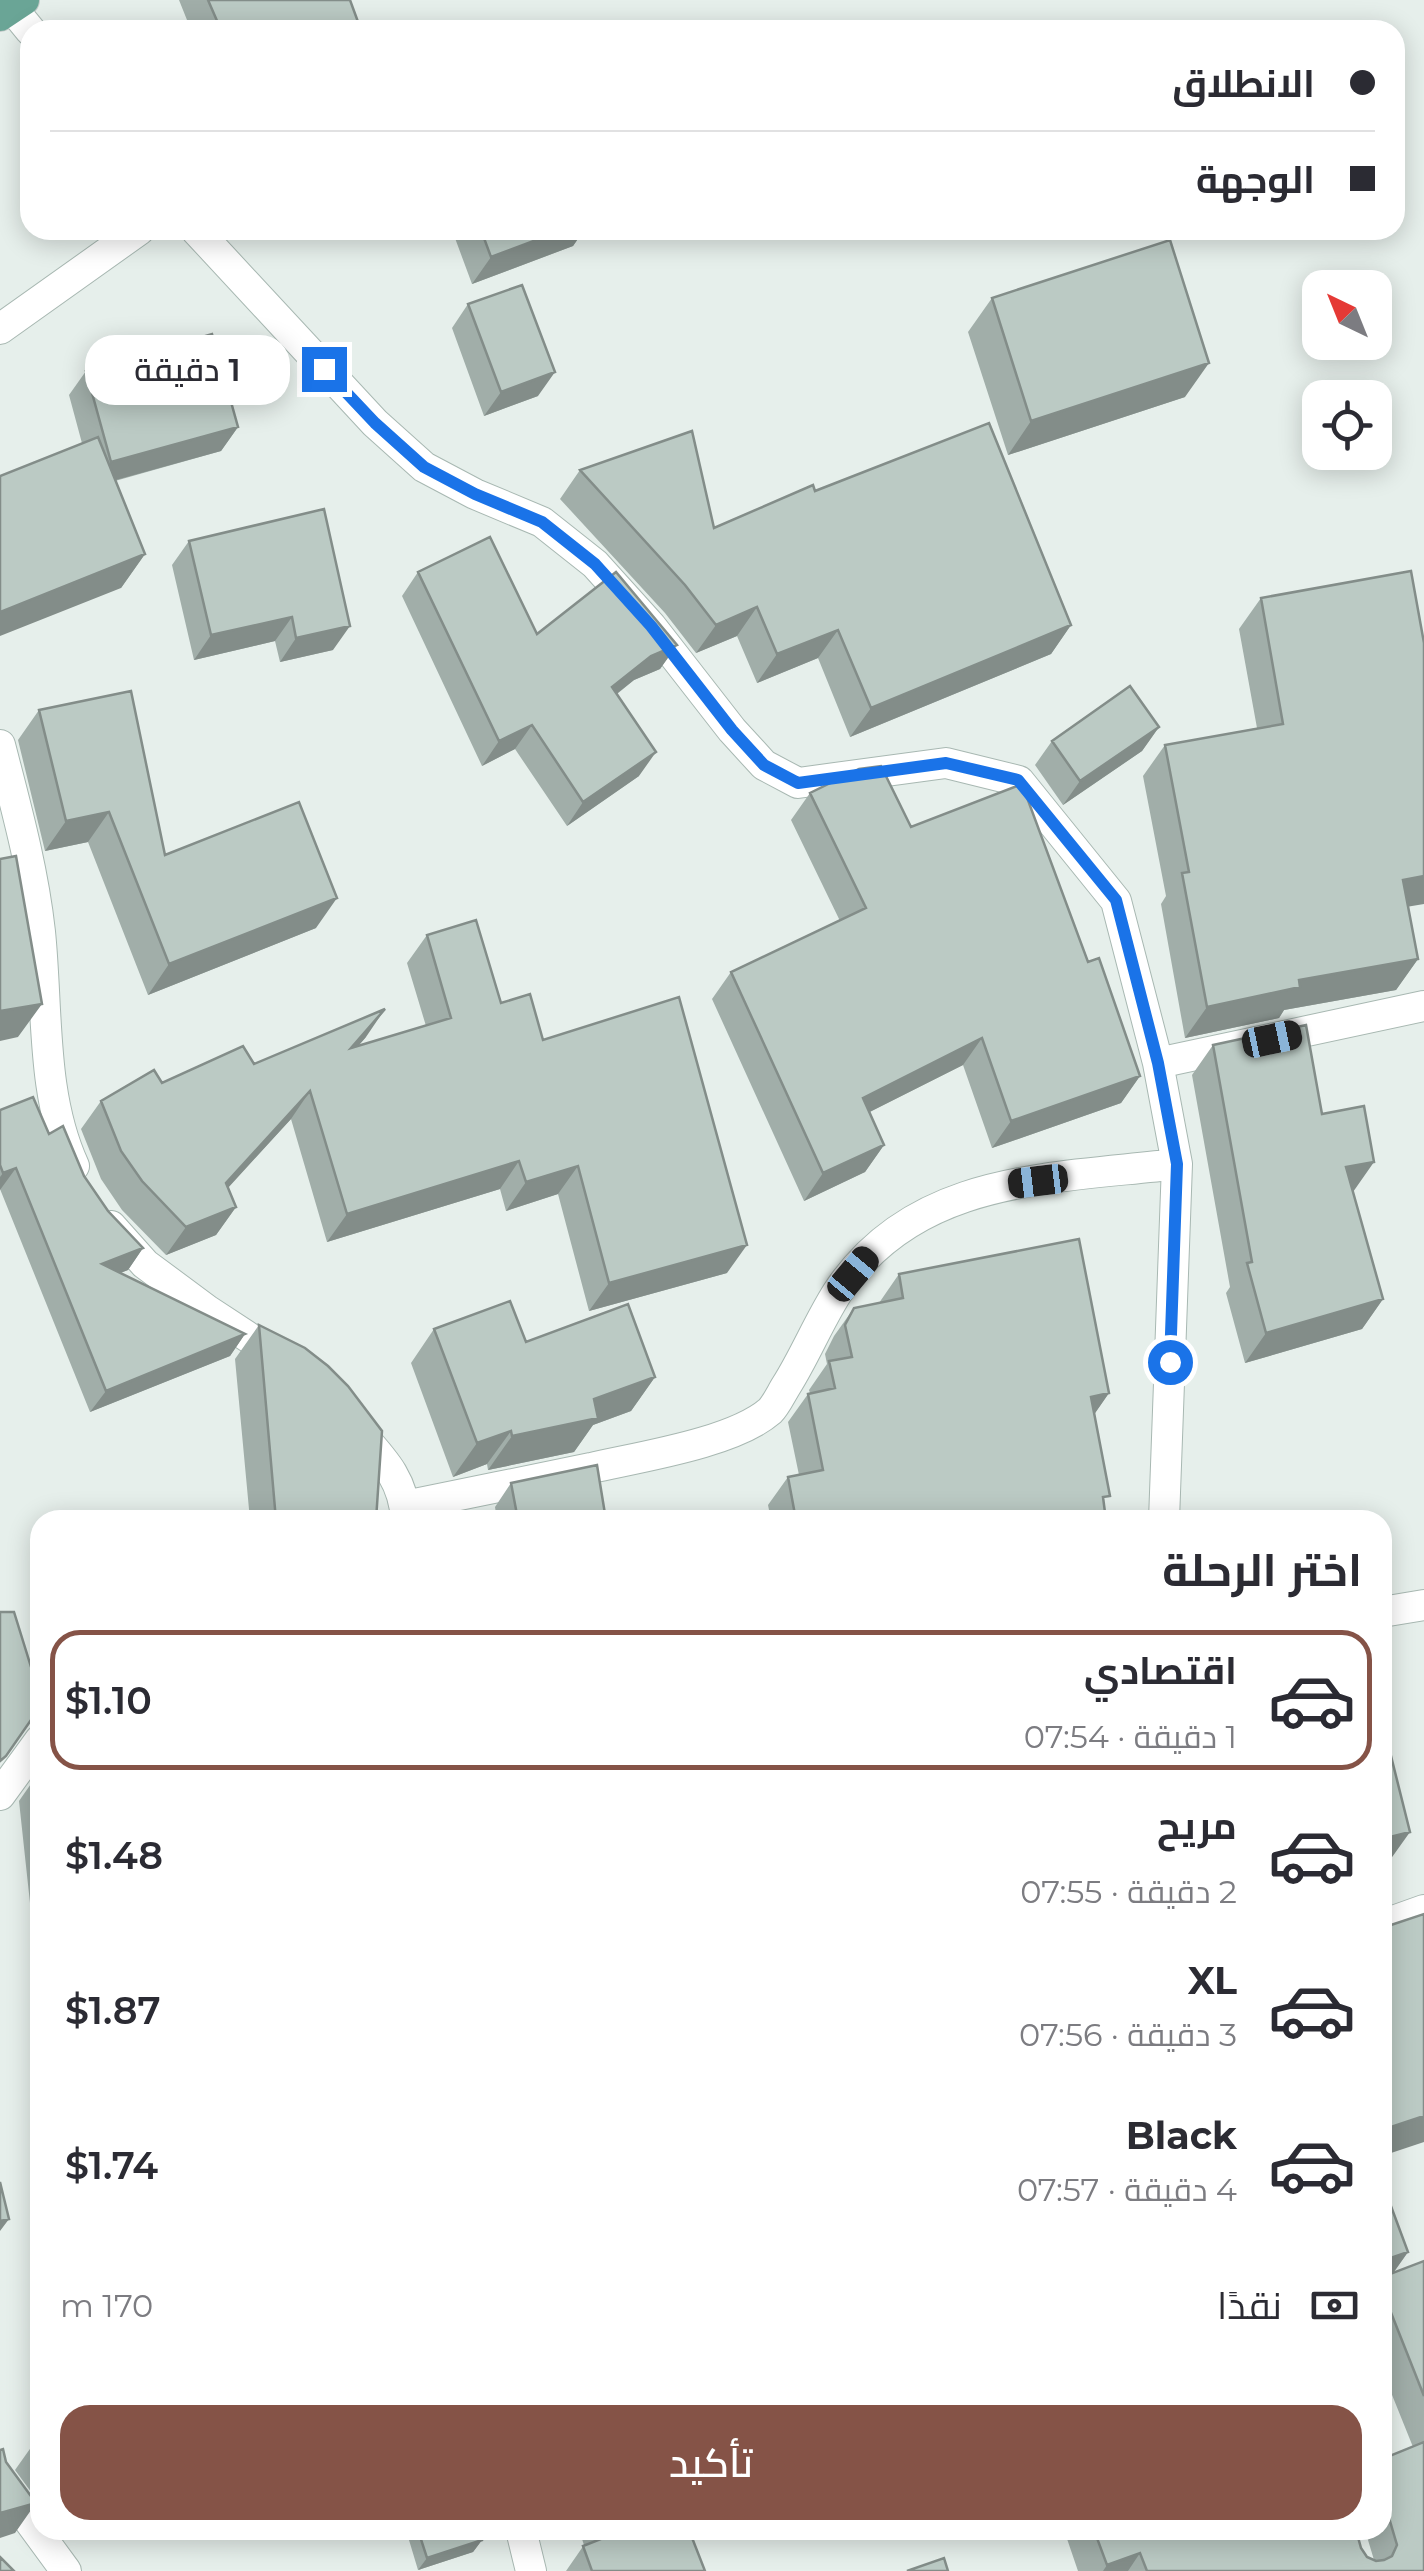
<!DOCTYPE html>
<html lang="ar">
<head>
<meta charset="utf-8">
<style>
	:root { --surface:#fff; --page:#f2f2f3; --text:#2b2b33; --muted:#7c7c81; --line:#e1e1e2; --accent:#855347 }
	body { margin:0; font-family:Montserrat,Cairo,sans-serif; background:var(--page); color:var(--text); direction:rtl; height:100vh; display:flex; flex-direction:column; font-size:38px; white-space:nowrap }
	* { box-sizing:border-box; margin:0 }
	p { font-size:32px; color:var(--muted) }
	.icon { flex:none; width:55px; height:55px; fill:none; stroke:currentColor; stroke-width:2; stroke-linecap:round; stroke-linejoin:round }
	.map { position:relative; flex:1; overflow:hidden; direction:ltr }
	.sheet { position:absolute; left:30px; top:1510px; width:1362px; height:1030px; display:flex; flex-direction:column; background:var(--surface); border-radius:30px; box-shadow:0 5px 25px #0003; direction:rtl }
	.sheet>* { flex:none }
	.top-card { position:absolute; left:20px; top:20px; width:1385px; height:220px; border-radius:30px; box-shadow:0 5px 25px #0003; direction:rtl; display:grid; align-content:center; height:220px; padding:0 30px; background:var(--surface) }
	.needle { width:65px; rotate:317deg }
	.tools { position:absolute; left:1302px; top:270px; display:grid; gap:20px }
	.tools a { display:grid; place-items:center; width:90px; height:90px; border-radius:20px; background:var(--surface); box-shadow:0 5px 25px #0003; font-size:50px }
	.end { position:absolute; width:45px; height:45px; margin:-22px; border:12px solid #1a73e8; background:#fff; box-shadow:0 0 0 5px #fff }
	.from { border-radius:50% }
	.bubble { position:absolute; height:70px; border-radius:30px; background:var(--surface); box-shadow:0 5px 25px #0003; font-size:32px; font-weight:600; line-height:70px; text-align:center; direction:rtl }
	.car { position:absolute; width:30px; height:60px; margin:-30px -15px; border-radius:12px; box-shadow:0 0 8px 2px #0007; background:linear-gradient(#222 24%,#8ab4d8 0 40%,#222 0 76%,#8ab4d8 0 86%,#222 0) }
	.top-card b { display:flex; align-items:center; gap:35px; height:95px; font-size:38px }
	.top-card b+b { border-top:2px solid var(--line) }
	.top-card i { width:25px; height:25px; background:var(--text) }
	ul { padding:0; list-style:none }
	li { display:flex; align-items:center; gap:30px; height:140px; margin:0 20px 15px; padding:0 10px; border:5px solid transparent; border-radius:30px }
	li div { flex:1 }
	li b { display:block; font-size:38px }
	li em { font-style:normal; font-weight:600 }
	li.on { border-color:var(--accent) }
	li>.icon { width:90px; height:90px; stroke-width:1.5 }
	h2 { padding:0 30px; font-size:45px; line-height:120px }
	.pay { display:flex; align-items:center; gap:25px; height:110px; padding:0 30px; font-size:38px }
	.pay p { margin-inline-start:auto }
	.button { display:flex; gap:20px; margin-top:auto; padding:20px 30px }
	.button a { flex:1; height:115px; border-radius:30px; background:var(--accent); color:#fff; font-size:40px; font-weight:600; line-height:115px; text-align:center }
	.map>svg:first-child { display:block }
	.lines { fill:none; stroke-linecap:round; stroke-linejoin:round }
	.minor-casing { stroke:#a8b8b2; stroke-width:32 }
	.major-casing { stroke:#c2cac8; stroke-width:32 }
	.minor { stroke:#fff; stroke-width:30 }
	.major { stroke:#6aa596; stroke-width:30 }
	.wall { fill:#a1aea9 }
	.shaded-wall { fill:#838d89 }
	.building { fill:#bbcac4; stroke:#838d89; stroke-width:2.5 }
	.route { stroke:#1a73e8; stroke-width:12 }
</style>
</head>
<body>
<div class="map">
<svg width="1424" height="2571" viewBox="0 0 1424 2571">
	<rect width="100%" height="100%" fill="#e6efeb"/>
	<g class="lines">
		<defs>
			<path id="minor" d="M12 8 30 30
				M196 230 375 423 424 467 475 494 542 522 595 564 651 626 732 730 764 765 798 783 946 763 1019 781 1116 901 1158 1063 1177 1164 1164 1520
				M0 329 139 230
				M0 745C16 807 33 868 40 932 48 1010 41 1094 74 1166
				M1158 1063 1424 1006
				M111 1226 145 1264 207 1310 283 1360
				M356 1429C382 1458 404 1479 406 1520
				M405 1506C467 1493 529 1481 591 1468 639 1457 733 1443 770 1411 776 1405 781 1394 786 1386 805 1356 818 1323 837 1293 914 1175 1052 1179 1177 1164
				M1382 1612 1424 1605
				M0 1795 40 1740
				M1382 1925 1424 1910
				M0 2481 66 2571
				M521 2530 531 2571"/>
			<path id="major" d="M0 16 24 0"/>
		</defs>
		<use href="#minor" class="minor-casing"/>
		<use href="#major" class="major-casing"/>
		<use href="#minor" class="minor"/>
		<use href="#major" class="major"/>
	</g>
	<path class="wall" d="M179 0H350L361 30H191Z
		M452 230H584L573 246 472 284Z
		M992 298 1185 397 1008 455 968 332Z
		M468 304 538 396 484 416 452 328Z
		M86 371 238 427 221 451 115 481 145 554 121 588 69 395Z
		M580 470 714 528 815 491 1071 625 1051 654 850 737 818 658 757 683 737 636 696 653 665 613 560 499Z
		M324 509 333 650 280 662 275 641 194 660 172 565 189 541Z
		M418 572 537 634 677 645 660 669 634 680 617 694 639 776 567 826 515 749 482 766 402 596Z
		M1261 598 1408 906 1418 959 1396 990 1284 1010 1279 1018 1185 1038 1161 904 1166 896 1143 776 1165 745 1257 728 1239 629Z
		M39 710 165 855 316 928 148 995 88 842 45 851 18 740Z
		M1159 727 1142 751 1063 805 1035 765 1052 741Z
		M810 793 911 827 1088 962 1140 1076 1121 1103 992 1148 963 1065 869 1112 884 1145 865 1172 804 1201 712 999 731 972 840 921 791 820Z
		M427 935 543 1040 727 1273 589 1311 558 1194 506 1211 500 1189 327 1242 291 1119 228 1187 236 1207 216 1235 166 1255 122 1210 101 1179 81 1129 101 1101 162 1083 254 1064 366 1037 358 1046 426 1026 407 963Z
		M1213 1045 1322 1114 1353 1192 1383 1299 1362 1329 1245 1363 1226 1293 1230 1287 1192 1075Z
		M0 1110 49 1134 84 1176 108 1211 143 1248 128 1270 120 1273 245 1334 230 1356 90 1412 0 1189Z
		M899 1274 1109 1393 1094 1414 1106 1520H771L768 1505 788 1477 799 1475 788 1422 808 1394 810 1393 809 1390 827 1364 825 1354 834 1336 854 1308 879 1303Z
		M259 1325 376 1520H250L235 1359Z
		M434 1329 526 1342 655 1377 631 1411 593 1425 574 1452 488 1470 487 1464 453 1477 411 1363Z
		M511 1483 606 1520H497L495 1507Z
		M40 1771V1901L30 1903 19 1801Z
		M1382 2182 1408 2252 1394 2272 1424 2261V2571H1078L1064 2530H1356L1361 2548 1367 2557 1374 2560 1365 2530H1382V2459L1413 2447 1382 2370Z
		M40 2443V2504L15 2470 32 2446Z
		M406 2530H482V2540L473 2552 418 2570Z
		M579 2530H689L705 2571H566L584 2545Z"/>
	<path class="shaded-wall" d="M563 230H584L573 246 472 284 491 257Z
		M1209 363 1185 397 1008 455 1031 421Z
		M555 372 538 396 484 416 501 392Z
		M238 427 221 451 94 486 111 462Z
		M145 554 121 588 0 636V612Z
		M757 607 737 636 696 653 716 625Z
		M292 617 275 641 194 660 211 635Z
		M1071 625 1051 654 850 737 871 708Z
		M350 626 333 650 280 662 296 638Z
		M838 630 818 658 757 683 777 654Z
		M677 645 660 669 634 680 595 711 612 687 651 656Z
		M532 725 515 749 482 766 499 741Z
		M1159 727 1142 751 1063 805 1080 781Z
		M656 752 639 776 567 826 583 802Z
		M109 812 88 842 45 851 66 821Z
		M1424 876V904L1382 911 1403 880Z
		M337 898 316 928 148 995 169 964Z
		M1418 959 1396 990 1284 1010 1279 1018 1185 1038 1207 1007 1299 980Z
		M42 1004 18 1037 0 1041V1011Z
		M385 1009 366 1037 332 1076 351 1048Z
		M982 1038 963 1065 844 1125 863 1098Z
		M1140 1076 1121 1103 992 1148 1011 1121Z
		M310 1091 291 1119 207 1211 226 1183Z
		M884 1145 865 1172 804 1201 823 1173Z
		M519 1161 500 1189 327 1242 347 1214Z
		M1374 1162 1353 1192 1346 1167Z
		M578 1166 558 1194 506 1211 526 1182Z
		M16 1168 0 1190V1177L3 1173Z
		M236 1207 216 1235 166 1255 186 1227Z
		M747 1245 727 1273 589 1311 609 1283Z
		M143 1248 128 1270 87 1286 102 1264Z
		M1383 1299 1362 1329 1245 1363 1266 1333Z
		M245 1334 230 1356 90 1412 106 1391Z
		M655 1377 631 1411 593 1425 574 1452 488 1470 512 1436 594 1399Z
		M1109 1393 1089 1422 1091 1397Z
		M511 1431 487 1464 453 1477 477 1443Z
		M1410 1832 1390 1860 1382 1862V1839Z
		M40 1888V1901L30 1903Z
		M1424 2116V2142L1382 2156V2130Z
		M9 2219 0 2231V2221Z
		M1408 2252 1388 2280 1382 2282V2261Z
		M36 2503 15 2533 0 2538V2513Z
		M482 2540 473 2552 418 2570 427 2558Z
		M1140 2553 1128 2571H1103L1107 2565Z"/>
	<path class="building" d="M208 0H350L361 30H221Z
		M481 230H563L491 257Z
		M1170 240 1209 363 1031 421 992 298Z
		M522 285 555 372 501 392 468 304Z
		M212 334 238 427 111 462 86 371Z
		M989 423 1071 625 871 708 838 630 777 654 757 607 716 625 685 585 580 470 692 431 714 528 813 485 815 491Z
		M98 437 145 554 0 612V476Z
		M324 509 350 626 296 638 292 617 211 635 189 541Z
		M490 537 537 634 616 572 677 645 651 656 612 687 656 752 583 802 532 725 499 741 418 572Z
		M1411 571 1424 643V876L1403 880 1418 959 1299 980 1300 987 1207 1007 1182 873 1189 872 1165 745 1283 724 1261 598Z
		M1130 686 1159 727 1080 781 1052 741Z
		M131 691 165 855 299 802 337 898 169 964 109 812 66 821 39 710Z
		M881 766 911 827 1022 784 1088 962 1099 958 1140 1076 1011 1121 982 1038 863 1098 884 1145 823 1173 731 972 866 908 810 793 859 769Z
		M16 856 42 1004 0 1011V859Z
		M476 920 501 1003 530 994 543 1040 679 997 747 1245 609 1283 578 1166 526 1182 519 1161 347 1214 310 1091 226 1183 236 1207 186 1227 142 1181 121 1151 101 1101 154 1070 162 1083 243 1046 254 1064 385 1009 351 1048 451 1018 427 935Z
		M1306 1025 1322 1114 1364 1106 1374 1162 1346 1167 1383 1299 1266 1333 1247 1263 1252 1262 1213 1045Z
		M33 1097 49 1134 63 1126 84 1176 108 1211 143 1248 102 1264 245 1334 106 1391 16 1168 3 1173 0 1165V1110Z
		M1079 1239 1109 1393 1091 1397 1110 1496 1103 1497 1106 1520H796L788 1477 823 1470 808 1394 835 1388 829 1361 852 1357 845 1325 854 1308 903 1298 899 1274Z
		M510 1301 526 1342 628 1304 655 1377 594 1399 598 1418 512 1436 511 1431 477 1443 434 1329Z
		M259 1325 305 1348 328 1366 348 1386 382 1431 376 1520H276Z
		M597 1465 606 1520H518L511 1483Z
		M0 1612H14L40 1696V1707L6 1756 0 1761Z
		M1382 1720 1410 1832 1382 1839Z
		M40 1771V1815L36 1777Z
		M1424 1914V2116L1382 2130V1928Z
		M0 2182 9 2219 0 2221Z
		M1382 2182 1408 2252 1382 2261Z
		M1424 2261V2396L1382 2290V2277Z
		M1424 2442V2571H1147L1140 2553 1107 2565 1094 2530H1356L1361 2548 1367 2557 1376 2561 1384 2560 1392 2556 1397 2545 1382 2494V2459Z
		M40 2443V2457L32 2446Z
		M3 2449 6 2462 36 2503 0 2513V2450Z
		M418 2530H482V2540L427 2558Z
		M604 2530H689L705 2571H592L583 2546 606 2537Z
		M0 2557 14 2571H0Z
		M944 2558 948 2571H907Z"/>
	<g class="lines">
		<path class="route" d="M324 369 375 423 424 467 475 494 542 522 595 564 651 626 732 730 764 765 798 783 946 763 1018 780 1116 900 1158 1063 1177 1164 1170 1362"/>
	</g>
</svg>
<div class="tools">
<a><svg class="needle" viewBox="-14 -14 28 28"><path d="M0-13l5 13h-10z" fill="#e53935"/><path d="M0 13l5-13h-10z" fill="#7c7c81"/></svg></a>
<a><svg class="icon" aria-label="locate" viewBox="0 0 24 24"><circle cx="12" cy="12" r="6"/><path d="M12 2v4M12 18v4M2 12h4M18 12h4"/></svg></a>
</div>
<i class="end from" style="left:1170px;top:1362px"></i>
<i class="end" style="left:324px;top:369px"></i>
<div class="bubble" style="left:85px;top:335px;width:205px">1 دقيقة</div>
<i class="car" style="left:1272px;top:1039px;rotate:78deg"></i>
<i class="car" style="left:1038px;top:1181px;rotate:263deg"></i>
<i class="car" style="left:853px;top:1274px;rotate:40deg"></i>
<div class="top-card">
<b><i class="from"></i>الانطلاق</b>
<b><i></i>الوجهة</b>
</div>
<section class="sheet">
<h2>اختر الرحلة</h2>
<ul>
<li class="on"><svg class="icon" aria-label="car" viewBox="0 0 24 24"><path d="M5 17H2v-5l4-1 3-4h7l3 4 3 1v5h-3M9 17h6M6 11h13"/><circle cx="7" cy="17" r="2"/><circle cx="17" cy="17" r="2"/></svg><div><b>اقتصادي</b><p>1 دقيقة · 07:54</p></div><em>$1.10</em></li>
<li><svg class="icon" aria-label="car" viewBox="0 0 24 24"><path d="M5 17H2v-5l4-1 3-4h7l3 4 3 1v5h-3M9 17h6M6 11h13"/><circle cx="7" cy="17" r="2"/><circle cx="17" cy="17" r="2"/></svg><div><b>مريح</b><p>2 دقيقة · 07:55</p></div><em>$1.48</em></li>
<li><svg class="icon" aria-label="car" viewBox="0 0 24 24"><path d="M5 17H2v-5l4-1 3-4h7l3 4 3 1v5h-3M9 17h6M6 11h13"/><circle cx="7" cy="17" r="2"/><circle cx="17" cy="17" r="2"/></svg><div><b>XL</b><p>3 دقيقة · 07:56</p></div><em>$1.87</em></li>
<li><svg class="icon" aria-label="car" viewBox="0 0 24 24"><path d="M5 17H2v-5l4-1 3-4h7l3 4 3 1v5h-3M9 17h6M6 11h13"/><circle cx="7" cy="17" r="2"/><circle cx="17" cy="17" r="2"/></svg><div><b>Black</b><p>4 دقيقة · 07:57</p></div><em>$1.74</em></li>
</ul>
<div class="pay"><svg class="icon" aria-label="cash" viewBox="0 0 24 24"><path d="M3 7h18v10H3z"/><circle cx="12" cy="12" r="2"/></svg>نقدًا<p>170 m</p></div>
<div class="button"><a>تأكيد</a></div>
</section>
</div>
</body>
</html>
